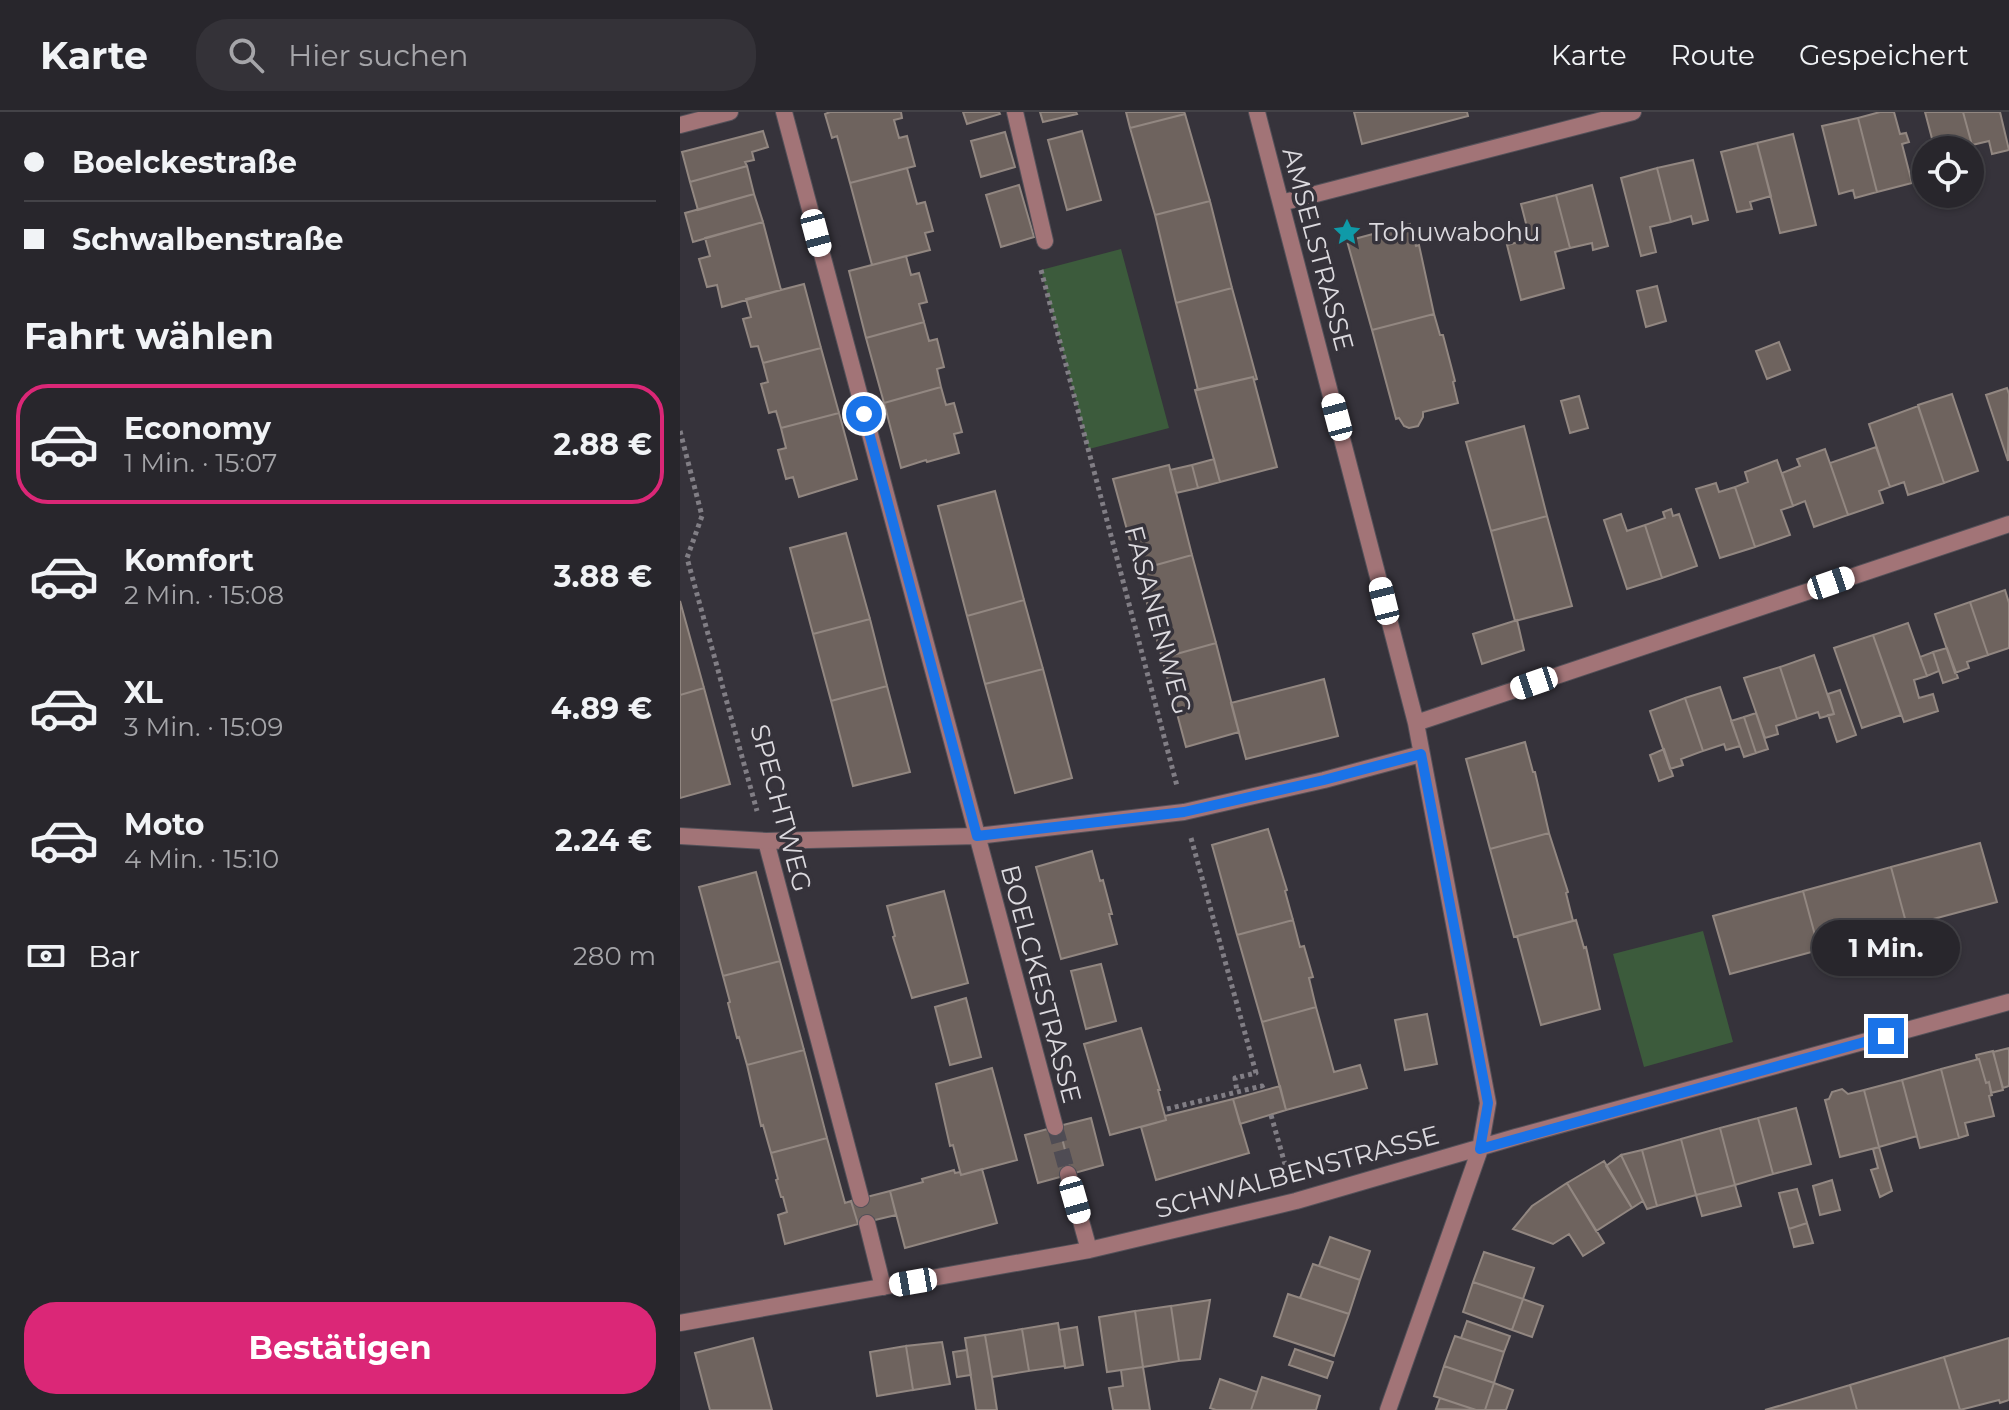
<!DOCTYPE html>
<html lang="de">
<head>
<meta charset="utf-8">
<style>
	:root { --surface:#28262c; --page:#343238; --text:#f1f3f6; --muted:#a5a5a9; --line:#444348; --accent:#db2777 }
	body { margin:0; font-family:Montserrat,sans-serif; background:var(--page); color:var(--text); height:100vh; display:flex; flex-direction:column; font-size:30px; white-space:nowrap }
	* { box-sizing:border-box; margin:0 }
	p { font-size:26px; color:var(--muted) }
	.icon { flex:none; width:44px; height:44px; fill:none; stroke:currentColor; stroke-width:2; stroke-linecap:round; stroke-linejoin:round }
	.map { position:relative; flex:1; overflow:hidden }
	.details { display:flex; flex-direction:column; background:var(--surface); width:680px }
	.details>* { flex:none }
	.hud { display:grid; align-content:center; height:176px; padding:0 24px; background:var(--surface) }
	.tools { position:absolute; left:1232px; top:24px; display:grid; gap:16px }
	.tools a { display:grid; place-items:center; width:72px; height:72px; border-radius:50%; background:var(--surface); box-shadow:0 2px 6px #0004,0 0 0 2px var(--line); font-size:40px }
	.end { position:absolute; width:36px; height:36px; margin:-18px; border:10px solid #1a73e8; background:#fff; box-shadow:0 0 0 4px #fff }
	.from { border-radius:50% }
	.bubble { position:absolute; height:56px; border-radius:28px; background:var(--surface); box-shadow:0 2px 6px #0004,0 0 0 2px var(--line); font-size:26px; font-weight:700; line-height:56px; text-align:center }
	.car { position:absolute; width:24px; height:48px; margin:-24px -12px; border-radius:10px; box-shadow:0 0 6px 2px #0007; background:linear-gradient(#fff 24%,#345 0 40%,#fff 0 76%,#345 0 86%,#fff 0) }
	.hud b { display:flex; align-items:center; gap:28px; height:76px; font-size:30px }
	.hud b+b { border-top:2px solid var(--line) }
	.hud i { width:20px; height:20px; background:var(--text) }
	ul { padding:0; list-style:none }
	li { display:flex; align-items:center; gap:24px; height:120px; margin:0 16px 12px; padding:0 8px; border:4px solid transparent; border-radius:32px }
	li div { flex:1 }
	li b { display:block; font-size:30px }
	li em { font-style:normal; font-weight:700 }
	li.current { border-color:var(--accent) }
	li>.icon { width:72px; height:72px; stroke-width:1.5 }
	h2 { padding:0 24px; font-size:36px; line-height:96px }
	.pay { display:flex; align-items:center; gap:20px; height:88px; padding:0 24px; font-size:30px }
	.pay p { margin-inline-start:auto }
	.cta { display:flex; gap:16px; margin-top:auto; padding:16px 24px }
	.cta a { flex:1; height:92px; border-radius:32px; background:var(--accent); color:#fff; font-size:32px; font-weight:700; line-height:92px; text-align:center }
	header { display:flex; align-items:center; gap:48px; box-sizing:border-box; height:112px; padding:0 40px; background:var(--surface); border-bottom:2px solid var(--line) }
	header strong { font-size:38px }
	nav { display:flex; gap:44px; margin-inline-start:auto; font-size:28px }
	.search { width:560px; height:72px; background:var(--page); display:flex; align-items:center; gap:20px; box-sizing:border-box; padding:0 28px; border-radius:32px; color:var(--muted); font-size:30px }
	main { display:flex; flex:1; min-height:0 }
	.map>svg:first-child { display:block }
	.green { fill:#3c5b3c }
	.building { fill:#6e635e; stroke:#928781; stroke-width:2 }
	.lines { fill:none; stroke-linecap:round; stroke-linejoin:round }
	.street-tunnel { stroke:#4f4c54; stroke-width:16; stroke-dasharray:16 8; stroke-linecap:butt }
	.lane-casing { stroke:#545159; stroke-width:18 }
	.street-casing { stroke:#545159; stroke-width:18 }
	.path { stroke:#817e85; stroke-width:5; stroke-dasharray:4 4; stroke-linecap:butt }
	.lane { stroke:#a27477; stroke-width:16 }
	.street { stroke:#a27477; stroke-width:16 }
	.route { stroke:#1a73e8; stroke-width:10 }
	.labels { text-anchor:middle; stroke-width:7; stroke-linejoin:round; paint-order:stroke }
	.poi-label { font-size:26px; fill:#dcdadf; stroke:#36333b; text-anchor:start }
	.street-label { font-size:26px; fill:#dcdadf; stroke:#36333b }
</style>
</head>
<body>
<header>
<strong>Karte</strong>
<div class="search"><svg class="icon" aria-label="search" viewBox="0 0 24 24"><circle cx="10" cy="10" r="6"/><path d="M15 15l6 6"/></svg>Hier suchen</div>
<nav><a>Karte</a><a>Route</a><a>Gespeichert</a></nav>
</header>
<main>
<section class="details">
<div class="hud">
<b><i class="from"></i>Boelckestraße</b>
<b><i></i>Schwalbenstraße</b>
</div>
<h2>Fahrt wählen</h2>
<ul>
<li class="current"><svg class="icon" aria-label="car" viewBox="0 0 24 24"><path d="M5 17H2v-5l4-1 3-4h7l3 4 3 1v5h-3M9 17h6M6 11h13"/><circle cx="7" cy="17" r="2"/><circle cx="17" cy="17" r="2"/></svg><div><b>Economy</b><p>1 Min. · 15:07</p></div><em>2.88 €</em></li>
<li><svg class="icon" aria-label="car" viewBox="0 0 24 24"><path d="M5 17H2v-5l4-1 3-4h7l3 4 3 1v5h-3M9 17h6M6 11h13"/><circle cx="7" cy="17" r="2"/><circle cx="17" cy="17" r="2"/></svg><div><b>Komfort</b><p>2 Min. · 15:08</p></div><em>3.88 €</em></li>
<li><svg class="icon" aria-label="car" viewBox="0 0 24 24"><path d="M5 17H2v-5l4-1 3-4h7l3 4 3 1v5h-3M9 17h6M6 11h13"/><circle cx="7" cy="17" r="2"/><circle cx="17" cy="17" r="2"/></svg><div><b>XL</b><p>3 Min. · 15:09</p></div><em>4.89 €</em></li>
<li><svg class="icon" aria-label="car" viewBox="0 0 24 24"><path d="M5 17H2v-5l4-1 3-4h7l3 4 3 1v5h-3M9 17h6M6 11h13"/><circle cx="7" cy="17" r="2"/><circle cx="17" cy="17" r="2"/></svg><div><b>Moto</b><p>4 Min. · 15:10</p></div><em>2.24 €</em></li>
</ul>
<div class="pay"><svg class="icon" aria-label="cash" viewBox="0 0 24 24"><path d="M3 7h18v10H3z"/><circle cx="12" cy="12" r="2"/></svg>Bar<p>280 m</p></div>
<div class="cta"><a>Bestätigen</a></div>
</section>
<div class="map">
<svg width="1329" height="1298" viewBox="0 0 1329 1298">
	<rect width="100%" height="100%" fill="#36333b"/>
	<path class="green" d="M441 137 489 316 409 337 361 158Z
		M1023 819 1053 930 964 955 933 842Z"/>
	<path class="building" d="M150 0H221L222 6 214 8 219 26 227 24 235 54 170 71 157 24 152 26 145 2Z
		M283 0H319L320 2 287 12Z
		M360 0H396L397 2 363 10Z
		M446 0H504L505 2 450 16Z
		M674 0H787L788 4 682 32Z
		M1200 0H1214L1220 22 1226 21 1229 30 1222 32 1232 71 1197 80 1178 6Z
		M1245 0H1283L1292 33 1274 38H1255Z
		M1283 0H1320L1329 38 1312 42 1309 29 1292 33Z
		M505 2 530 89 475 103 450 16Z
		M1178 6 1197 80 1175 86 1173 78 1159 82 1142 14Z
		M83 19 88 35 72 40 74 48 65 50 67 54 10 70 2 40Z
		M402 19 421 88 387 98 368 28Z
		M325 20 335 55 301 65 291 29Z
		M1113 22 1136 113 1100 121 1077 31Z
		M1077 31 1091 84 1070 90 1072 97 1057 100 1041 40Z
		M1013 48 1028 108 1013 112 1011 104 991 110 977 56Z
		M67 54 74 82 18 98 10 70Z
		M227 56 237 92 245 90 253 119 245 121 250 138 192 153 170 71Z
		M977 56 991 110 970 115 976 140 961 144 941 66Z
		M339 73 354 125 321 135 306 83Z
		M912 73 928 134 913 138 912 131 890 136 876 83Z
		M74 82 83 110 13 130 5 101Z
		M876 83 890 136 875 140 884 176 841 188 827 133 850 127 841 92Z
		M530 89 552 176 496 191 475 103Z
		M83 110 101 178 42 195 37 173 27 175 19 147 30 144 25 126Z
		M730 112 736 134 739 133 754 202 692 218 667 129Z
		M226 144 231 163 239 161 247 190 239 192 244 210 186 226 169 159Z
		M124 172 141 236 83 251 78 234 71 235 63 207 71 205 66 187Z
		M977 174 986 209 966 215 957 179Z
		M552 176 577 267 574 268 573 265 518 278 496 191Z
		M754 202 760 223H763L775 269 773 270 778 291 743 300V305L738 314 729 316 724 314 719 306 716 307 692 218Z
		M244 210 249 229 257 227 264 255 257 257 261 275 204 291 186 226Z
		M1099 230 1110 258 1087 267 1076 239Z
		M141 236 159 301 101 316 96 299 89 301 81 272 88 270 83 251Z
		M573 265 597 355 540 370 515 278Z
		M261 275 266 293 274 291 282 320 274 322 279 341 247 350 246 348 221 356 204 291Z
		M1327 276 1329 282 1328 349 1306 283Z
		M1272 282 1298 359 1264 371 1238 293Z
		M899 284 908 316 890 321 881 289Z
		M1238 294 1264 371 1228 383 1224 370 1210 375 1189 312Z
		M159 301 177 367 119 385 113 365 106 367 98 338 106 336 101 316Z
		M844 314 867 404 811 419 786 330Z
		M1196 335 1210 375 1199 379 1203 391 1168 403 1150 351Z
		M1145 337 1168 403 1134 415 1125 389 1113 394 1102 361 1120 354 1117 347Z
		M534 347 540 370 518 376 512 353Z
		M1097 348 1113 394 1101 398 1110 423 1075 435 1055 375 1068 370 1065 360Z
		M489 353 512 443 458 458 433 367Z
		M512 353 518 376 496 381 490 358Z
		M1036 371 1039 380 1055 375 1075 435 1040 446 1016 377Z
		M315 379 344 488 287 504 258 394Z
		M991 397 993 404 999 402 1017 454 982 466 965 413 985 406 983 400Z
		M941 402 947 419 965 413 982 466 947 477 924 408Z
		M867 404 892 494 835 509 811 419Z
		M166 421 190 507 133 522 110 436Z
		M512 443 536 531 482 546 458 458Z
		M1325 478 1329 491V536L1308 543 1290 490Z
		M344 488 363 557 305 572 287 504Z
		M0 489 24 576 0 583Z
		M1290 490 1308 543 1287 550 1289 556 1275 561 1255 502Z
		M190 507 207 574 151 589 133 522Z
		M837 508 844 538 802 552 793 522Z
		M1228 511 1247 564 1234 568 1239 586 1253 582 1258 599 1224 610 1193 523Z
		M1193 523 1221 603 1182 616 1154 536Z
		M536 531 559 620 506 635 482 546Z
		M1267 536 1278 566 1263 571 1253 540Z
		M1253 540 1259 559 1247 564 1240 545Z
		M1134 543 1154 602 1140 606 1138 600 1117 607 1100 555Z
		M1100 555 1117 607 1096 614 1098 622 1085 626 1064 566Z
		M363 557 392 666 335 681 305 572Z
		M644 567 658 624 566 647 551 591Z
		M207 574 230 660 173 674 151 589Z
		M1040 575 1060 634 1046 638 1044 632 1023 639 1005 586Z
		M24 576 50 672 0 686V583Z
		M1160 578 1176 623 1157 630 1148 603 1154 602 1148 582Z
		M1005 586 1023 639 1001 647 1003 653 990 657 970 599Z
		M1076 601 1088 637 1076 641 1064 605Z
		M1064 605 1076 641 1064 645 1051 609Z
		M845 630 853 660H855L869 721 810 737 786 647Z
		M984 637 993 664 979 669 970 643Z
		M588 717 607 778 605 779 613 808 557 823 532 733Z
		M869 721 888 780 886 781 893 809 834 825 810 737Z
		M1300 731 1317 790 1227 814 1211 755Z
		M412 739 420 769 423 768 432 802H429L437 832 381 847 356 755Z
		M1211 755 1227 814 1139 838 1123 779Z
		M76 760 100 849 43 864 19 775Z
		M264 779 288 871 232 886 213 825 215 824 207 794Z
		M1123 779 1139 838 1050 862 1033 804Z
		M613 808 620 835 624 834 633 865 629 866 636 895 582 910 557 823Z
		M896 808 904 836 906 835 920 897 861 913 837 824Z
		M100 849 124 938 67 953 59 925 57 926 48 891 50 890 43 864Z
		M421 852 436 909 406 917 391 859Z
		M286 886 301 945 270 953 255 895Z
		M636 895 654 960 680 953 687 976 606 998 582 910Z
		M747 902 757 952 725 958 715 908Z
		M461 916 480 978H478L486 1008 430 1023 404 932Z
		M1329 936V974L1323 976 1313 940Z
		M124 938 147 1026 91 1041 83 1013 81 1014 67 953Z
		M1313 939 1323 978 1311 981 1309 970 1306 971 1299 947H1297L1296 943Z
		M1299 947 1306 971 1309 970 1312 983 1309 984 1314 1004 1285 1011 1288 1023 1279 1026 1261 957Z
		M312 956 337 1048 281 1063 273 1033 270 1034 256 972Z
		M1261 957 1279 1026 1240 1036 1222 968Z
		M1222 968 1237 1024 1199 1035 1184 978Z
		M600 974 606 998 560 1012 553 987Z
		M1162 977 1168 982 1184 978 1199 1035 1160 1045 1145 988 1149 987 1152 980Z
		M553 987 569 1041 476 1068 461 1015 486 1008 485 1004Z
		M1116 996 1131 1052 1093 1062 1078 1006Z
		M411 1006 423 1053 391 1062 379 1014Z
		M1078 1006 1093 1062 1055 1073 1040 1016Z
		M379 1014 391 1062 358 1071 345 1023Z
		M1040 1016 1055 1073 1016 1083 1001 1027Z
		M147 1026 165 1091 171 1089 178 1112 105 1132 98 1103 107 1100 103 1085H101L96 1068 98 1067 91 1041Z
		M1001 1027 1016 1083 977 1094 962 1038Z
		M1199 1035 1212 1079 1200 1085 1191 1058 1198 1056 1193 1037Z
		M962 1038 977 1094 967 1097 941 1043Z
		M941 1043 963 1089 952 1096 926 1054Z
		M924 1049 952 1096 916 1119 887 1071Z
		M302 1057 317 1111 225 1136 210 1079 243 1070 242 1067 274 1058 275 1061 280 1060 281 1063Z
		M1152 1068 1160 1098 1140 1103 1133 1074Z
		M887 1071 924 1131 903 1144 889 1122 873 1132 833 1117 852 1094Z
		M1055 1073 1061 1094 1022 1104 1016 1083Z
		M1117 1077 1127 1111 1109 1117 1099 1081Z
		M210 1079 216 1103 178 1112 171 1089Z
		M1127 1111 1133 1131 1114 1135 1109 1117Z
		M650 1125 690 1139 680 1168 639 1154Z
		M804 1140 854 1156 843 1187 793 1170Z
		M633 1152 680 1168 669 1202 620 1186Z
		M793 1170 843 1187 832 1218 783 1200Z
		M608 1182 669 1202 654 1244 594 1224Z
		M843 1187 863 1194 852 1225 832 1218Z
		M530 1188 520 1247 499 1249 491 1194Z
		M491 1194 499 1249 463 1255 455 1199Z
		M455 1199 463 1255 427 1260 419 1205Z
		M787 1209 830 1224 824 1240 781 1226Z
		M378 1211 385 1254 349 1259 342 1217Z
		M397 1215 403 1253 385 1256 379 1218Z
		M342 1217 349 1259 312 1265 305 1223Z
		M305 1223 312 1265 317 1298H296L285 1226Z
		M775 1224 824 1240 814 1271 764 1254Z
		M73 1226 92 1298H30L15 1241Z
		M1329 1226V1288L1320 1291 1319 1288 1280 1298 1264 1245Z
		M262 1230 270 1272 233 1278 226 1234Z
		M226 1234 233 1278 197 1284 190 1240Z
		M615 1237 653 1250 647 1266 609 1253Z
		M287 1238 291 1263 277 1265 273 1240Z
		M1264 1245 1280 1298H1177L1170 1273Z
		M764 1254 814 1271 805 1298H796L754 1284Z
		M463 1255 470 1298H433L429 1276 443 1274 441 1258Z
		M582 1265 640 1284 636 1298H571Z
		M540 1267 577 1280 571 1298H536L530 1296Z
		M814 1271 833 1278 826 1298H805Z
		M1170 1273 1177 1298H1085Z
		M760 1286 796 1298 756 1297Z"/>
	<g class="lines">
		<path class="street-tunnel" d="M375 1015 388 1062"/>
		<defs>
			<path id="lane" d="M335 0 365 129
				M86 729 181 1087
				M187 1111 203 1175"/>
			<path id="street" d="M104 0 375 1015
				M577 0 736 611 808 991 800 1037 708 1298
				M0 13 50 0
				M601 91 953 0
				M736 611 1329 412
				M0 724 86 729 297 724 504 700 644 668 741 642
				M388 1062 409 1138
				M0 1211 409 1138 616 1089 836 1025 1329 890"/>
		</defs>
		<use href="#lane" class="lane-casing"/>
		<use href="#street" class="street-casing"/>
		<path class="path" d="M361 158 497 674
			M0 319 22 404 7 446 77 699
			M511 726 576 961 555 966 557 980
			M487 997 582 974 584 978
			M591 1003 608 1063"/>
		<use href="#lane" class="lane"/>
		<use href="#street" class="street"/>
	</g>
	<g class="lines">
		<path class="route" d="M184 302 297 724 504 700 644 668 741 642 808 991 800 1037 1206 924"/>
	</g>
	<defs>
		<symbol id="sight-bare" viewBox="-9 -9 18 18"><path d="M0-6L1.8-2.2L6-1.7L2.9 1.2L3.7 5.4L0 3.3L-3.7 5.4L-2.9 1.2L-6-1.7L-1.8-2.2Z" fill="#0f9aa8" stroke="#36333b" stroke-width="2.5" paint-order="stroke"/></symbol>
	</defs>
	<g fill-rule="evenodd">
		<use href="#sight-bare" x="647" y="100" width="40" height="40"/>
	</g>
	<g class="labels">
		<g class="poi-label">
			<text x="689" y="129">Tohuwabohu</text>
		</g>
		<g class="street-label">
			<text transform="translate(638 137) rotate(75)" y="9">AMSELSTRASSE</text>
			<text transform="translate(478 508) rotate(75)" y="9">FASANENWEG</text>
			<text transform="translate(101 696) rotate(75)" y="9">SPECHTWEG</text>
			<text transform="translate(361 872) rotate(75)" y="9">BOELCKESTRASSE</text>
			<text transform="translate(617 1060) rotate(-15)" y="9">SCHWALBENSTRASSE</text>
		</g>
	</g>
</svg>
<div class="tools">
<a><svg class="icon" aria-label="locate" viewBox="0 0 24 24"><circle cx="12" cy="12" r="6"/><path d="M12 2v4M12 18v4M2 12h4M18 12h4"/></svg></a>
</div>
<i class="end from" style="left:184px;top:302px"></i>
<i class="end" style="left:1206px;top:924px"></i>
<div class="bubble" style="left:1132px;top:808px;width:148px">1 Min.</div>
<i class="car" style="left:136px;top:121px;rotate:165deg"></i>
<i class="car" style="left:657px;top:305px;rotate:345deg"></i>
<i class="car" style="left:1151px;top:471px;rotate:71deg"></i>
<i class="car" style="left:704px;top:489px;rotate:346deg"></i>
<i class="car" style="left:854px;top:571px;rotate:251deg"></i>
<i class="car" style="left:395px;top:1088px;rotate:164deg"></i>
<i class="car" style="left:233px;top:1170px;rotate:260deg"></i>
</div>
</main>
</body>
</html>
